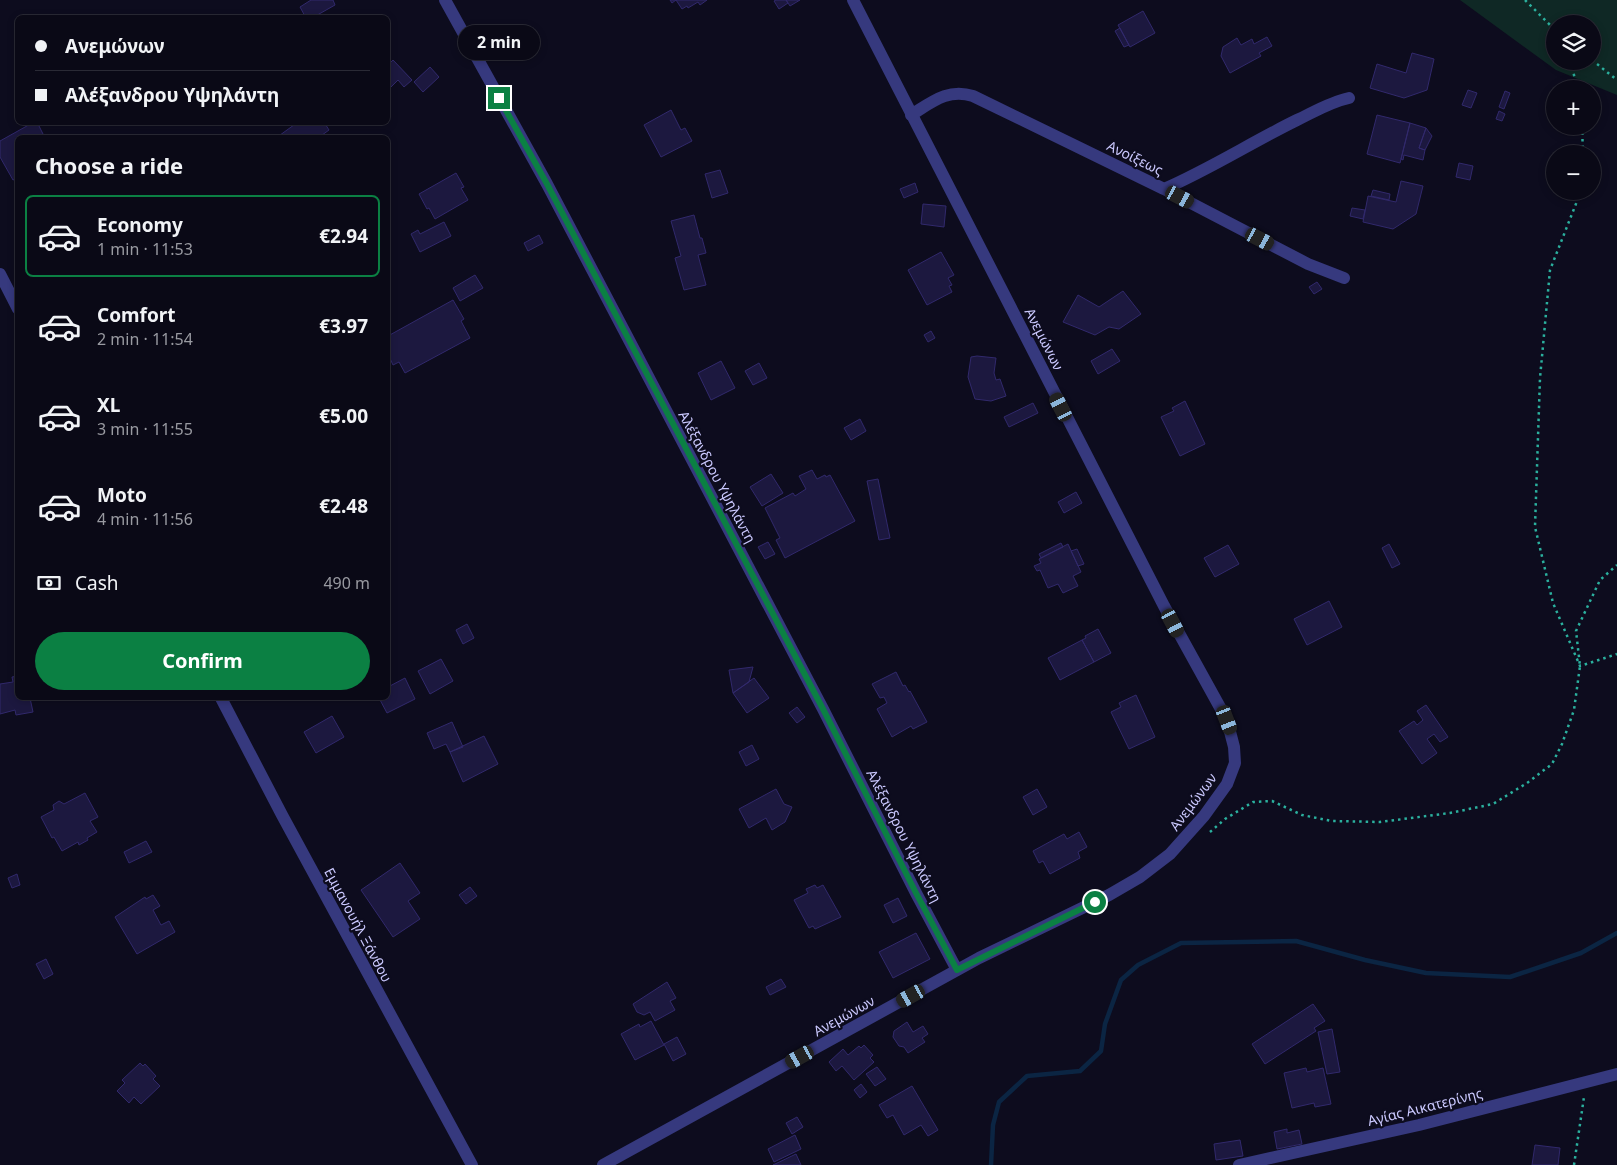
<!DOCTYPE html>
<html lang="en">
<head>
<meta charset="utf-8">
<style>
	:root { --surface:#0a0916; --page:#181723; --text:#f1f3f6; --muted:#999aa1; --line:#2a2a35; --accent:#0b8043 }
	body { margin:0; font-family:"Noto Sans",sans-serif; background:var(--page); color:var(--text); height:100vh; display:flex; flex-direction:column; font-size:19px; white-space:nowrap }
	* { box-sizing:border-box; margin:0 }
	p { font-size:16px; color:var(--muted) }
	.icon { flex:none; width:28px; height:28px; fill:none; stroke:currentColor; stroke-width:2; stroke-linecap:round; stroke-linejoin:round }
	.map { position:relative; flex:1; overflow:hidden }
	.side { position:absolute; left:15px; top:135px; width:375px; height:565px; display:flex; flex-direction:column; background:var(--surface); border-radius:8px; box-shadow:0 2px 8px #0003,0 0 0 1px var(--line) }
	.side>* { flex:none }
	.hud { position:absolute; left:15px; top:15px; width:375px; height:110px; border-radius:8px; box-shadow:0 2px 8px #0003,0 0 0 1px var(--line); display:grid; align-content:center; height:110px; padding:0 20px; background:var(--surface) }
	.controls { position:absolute; left:1546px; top:15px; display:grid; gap:10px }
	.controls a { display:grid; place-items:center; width:55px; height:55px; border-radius:50%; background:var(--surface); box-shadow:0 2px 8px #0003,0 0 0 1px var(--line); font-size:25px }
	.end { position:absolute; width:22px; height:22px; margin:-11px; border:6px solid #0b8043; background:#fff; box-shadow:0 0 0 2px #fff }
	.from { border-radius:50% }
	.bubble { position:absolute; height:35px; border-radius:18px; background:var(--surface); box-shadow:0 2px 8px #0003,0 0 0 1px var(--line); font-size:16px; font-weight:700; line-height:35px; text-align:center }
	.car { position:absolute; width:15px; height:30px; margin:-15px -8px; border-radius:6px; box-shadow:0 0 4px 1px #0007; background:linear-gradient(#222 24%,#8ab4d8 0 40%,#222 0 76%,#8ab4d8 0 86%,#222 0) }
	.hud b { display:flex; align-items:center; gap:18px; height:48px; font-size:19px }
	.hud b+b { border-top:1px solid var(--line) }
	.hud i { width:12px; height:12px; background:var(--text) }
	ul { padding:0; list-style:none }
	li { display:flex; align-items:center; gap:15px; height:82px; margin:0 10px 8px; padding:0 10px; border:2px solid transparent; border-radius:8px }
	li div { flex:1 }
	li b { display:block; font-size:19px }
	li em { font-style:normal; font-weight:700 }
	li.current { border-color:var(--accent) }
	li>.icon { width:45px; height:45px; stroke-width:1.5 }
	h2 { padding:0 20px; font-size:22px; line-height:60px }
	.pay { display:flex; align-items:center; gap:12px; height:55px; padding:0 20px; font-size:19px }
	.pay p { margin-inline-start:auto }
	.action { display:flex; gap:10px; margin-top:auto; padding:10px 20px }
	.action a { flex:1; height:58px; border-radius:30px; background:var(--accent); color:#fff; font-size:20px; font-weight:700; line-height:58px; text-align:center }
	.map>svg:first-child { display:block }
	.green { fill:#0f2825; fill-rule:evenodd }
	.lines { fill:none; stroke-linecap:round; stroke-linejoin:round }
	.stream { stroke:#0b2543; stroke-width:4.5 }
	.building { fill:#1c183f; stroke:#31296c }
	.path { stroke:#2bb09e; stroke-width:2.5; stroke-dasharray:2.5 4; stroke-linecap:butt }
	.minor { stroke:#36397e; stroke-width:12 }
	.tertiary { stroke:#36397e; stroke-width:12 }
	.route { stroke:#0b8043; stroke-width:6 }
	.labels { text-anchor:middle; stroke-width:4.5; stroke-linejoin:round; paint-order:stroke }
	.street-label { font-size:14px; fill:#cbc9ff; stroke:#0d0c1e }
</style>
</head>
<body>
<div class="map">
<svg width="1617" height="1165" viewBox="0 0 1617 1165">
	<rect width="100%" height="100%" fill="#0d0c1e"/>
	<path class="green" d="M1460 0H1617V95L1556 70ZM1555 24H1592V61H1555Z"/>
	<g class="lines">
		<path class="stream" d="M991 1165 993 1125 999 1102 1027 1076 1080 1071 1101 1051 1105 1024 1121 980 1138 965 1181 943 1296 941 1365 960 1426 973 1510 977 1581 953 1617 933"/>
	</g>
	<path class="building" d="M311 0H333L335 5 312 18H306L300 7Z
		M670 0H707L700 5 698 2 688 8 687 6 682 9 676 0 672 3Z
		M776 0H786L788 3 779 9 774 1Z
		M786 0H800L790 6Z
		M1143 11 1155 33 1130 47 1118 25Z
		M1120 28 1129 45 1124 47 1115 31Z
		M1267 37 1272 46 1259 53 1261 56 1230 73 1221 56 1223 47 1237 38 1241 45 1252 39 1254 44Z
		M1412 53 1434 59 1427 90 1404 98 1370 88 1377 64 1406 73Z
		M393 60 412 80 404 87 398 80 388 90V65Z
		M430 67 439 77 423 92 414 82Z
		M1468 90 1477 93 1471 108 1462 105Z
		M1505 91 1510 93 1504 109 1499 107Z
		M671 110 681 130 685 128 692 141 661 157 644 125Z
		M1499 111 1505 114 1502 121 1496 119Z
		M1377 115 1410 123 1400 163 1367 154Z
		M34 122H37L45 138H18V178L13 180 0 157V141Z
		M298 122H324L329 130 318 138H276Z
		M1410 123 1426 128 1419 148 1425 150 1423 160 1404 155 1403 160 1401 159Z
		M1426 128 1432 136 1425 150 1419 148Z
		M1459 163 1473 166 1470 180 1456 177Z
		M720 170 728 193 712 198 705 174Z
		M456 173 464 187 461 188 468 200 435 219 429 208 427 209 419 194Z
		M1401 181 1423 186 1416 214 1393 229 1363 222 1368 196 1396 202Z
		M915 183 918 192 904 198 900 189Z
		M1373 190 1390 194 1389 200 1371 196Z
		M923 204 946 206 944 227 921 224Z
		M1352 208 1365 210 1363 219 1350 216Z
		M694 215 700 238H702L706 253 698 255 706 285 684 290 675 258 681 256 671 221Z
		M444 222 451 236 420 252 411 234 418 230 420 234Z
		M539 235 543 243 528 251 524 243Z
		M941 252 954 275 948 278 952 285 949 286 952 292 927 305 908 270Z
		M475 275 483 288 460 301 453 288Z
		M1317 282 1322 289 1314 294 1309 287Z
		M1123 291 1141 314 1119 329 1109 327 1095 335 1063 322 1078 295 1099 307Z
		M453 300 464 319 461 321 470 338 405 373 399 362 393 365 388 354V336Z
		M931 331 935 338 928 342 924 335Z
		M1112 349 1120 361 1098 374 1091 361Z
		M977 356 996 358 994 373 996 380 1000 379 1006 396 991 401 975 399 968 377 971 357Z
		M721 361 735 388 711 400 698 373Z
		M759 363 767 378 753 385 745 371Z
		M1185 401 1205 444 1180 456 1161 417 1174 411 1172 408Z
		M1033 403 1038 413 1009 427 1004 417Z
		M860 419 866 431 851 440 844 428Z
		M812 470 817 479 825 475 826 477 830 475 855 521 785 558 776 540 780 538 765 508 793 493 795 496 806 489 799 476Z
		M771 474 783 493 762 506 750 487Z
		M878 479 890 538 879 540 867 481Z
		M1076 492 1082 503 1064 513 1058 502Z
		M768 542 775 554 765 559 758 547Z
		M1061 543 1063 547 1041 558 1039 554Z
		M1068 544 1081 572 1073 576 1078 586 1063 593 1058 584 1048 588 1040 570 1037 571 1034 566 1041 563 1039 559Z
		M1389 544 1400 564 1392 568 1382 548Z
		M1228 545 1239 564 1215 577 1204 558Z
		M1077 549 1084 564 1078 566 1071 551Z
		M1329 601 1342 627 1307 645 1294 619Z
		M467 624 474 638 463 644 456 630Z
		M1098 629 1111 653 1094 662 1082 640 1086 638 1085 636Z
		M1082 640 1094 662 1060 680 1048 658Z
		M441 659 453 681 430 694 418 671Z
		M753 667 749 682 733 693 729 670Z
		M896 672 903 686 905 685 909 692 910 691 927 722 913 729 911 726 892 737 877 709 887 703 884 697 880 698 872 684Z
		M18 676V698H30L33 712 16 715 15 710 0 714V684L13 682 12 677Z
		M405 678 415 699 387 713 379 698H388V687Z
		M754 678 769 698 747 713 733 693Z
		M1136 695 1155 737 1129 749 1111 712 1121 707 1119 703Z
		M1426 705 1448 737 1440 742 1434 734 1427 739 1437 753 1422 764 1399 731 1414 721 1417 725 1423 720 1417 711Z
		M797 707 805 717 797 723 789 713Z
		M332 716 344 737 316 753 304 732Z
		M452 722 463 747 450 752 446 744 434 749 427 733Z
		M484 736 498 764 463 782 450 752Z
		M752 745 759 759 746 766 739 752Z
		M776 789 784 804 792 807 785 822 772 830 766 818 749 828 739 809Z
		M1037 789 1047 807 1033 815 1023 797Z
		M85 793 98 817 90 821 97 832 87 838 88 840 79 845 78 842 62 851 54 837 52 838 41 817 54 810 53 805 59 801 64 804Z
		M1079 832 1087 847 1078 852 1080 858 1050 874 1043 861 1039 863 1033 851 1064 834 1067 839Z
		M146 841 152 852 129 863 124 852Z
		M400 863 420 893 408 901 420 919 393 937 361 890Z
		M17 874 20 885 12 888 8 878Z
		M815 885 817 888 823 885 841 917 815 929 813 926 809 928 794 900 808 893 806 889Z
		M470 887 477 896 466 904 459 895Z
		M153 895 160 906 153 910 161 925 169 921 175 932 137 954 115 917 145 897 146 899Z
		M898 898 907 916 893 923 884 905Z
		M916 933 930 959 893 978 879 952Z
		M46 959 53 974 44 979 36 964Z
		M781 979 786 987 770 995 766 987Z
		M667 982 676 998 670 1001 675 1010 655 1021 650 1012 644 1015 637 1012 633 1004Z
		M1313 1004 1325 1021 1314 1028 1316 1031 1265 1064 1252 1044Z
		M651 1021 664 1045 635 1060 621 1034 639 1024 640 1027Z
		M907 1022 913 1032 923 1026 928 1034 922 1038 925 1042 908 1053 904 1047 899 1046 893 1037 894 1031Z
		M1332 1029 1340 1072 1327 1074 1318 1032Z
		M677 1037 686 1054 673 1061 664 1044Z
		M864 1045 873 1055 870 1058 874 1062 854 1080 842 1066 836 1071 829 1062 843 1049 848 1055 859 1046 861 1048Z
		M140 1063 143 1066 145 1064 156 1076 153 1079 160 1086 141 1104 134 1097 129 1103 117 1091 125 1083 122 1080Z
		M877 1067 886 1079 875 1086 866 1074Z
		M1306 1068 1307 1072 1323 1068 1331 1104 1315 1107 1314 1103 1292 1108 1284 1073Z
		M861 1084 867 1092 860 1098 854 1090Z
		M912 1086 938 1130 928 1136 921 1125 904 1135 893 1115 887 1118 879 1105Z
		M797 1117 803 1127 792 1134 786 1123Z
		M1287 1129V1133L1299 1130 1302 1144 1277 1149 1274 1132Z
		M795 1135 801 1149 774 1162 768 1149Z
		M1240 1140 1243 1156 1216 1160 1214 1144Z
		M1535 1145 1560 1148 1558 1165H1532Z
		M796 1154 801 1165H773Z"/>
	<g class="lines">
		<path class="path" d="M1525 0 1555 30
			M1592 60 1617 80
			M1571 61 1577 89
			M1582 126 1583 154
			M1581 191 1550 270 1540 378 1535 527 1553 603 1580 666 1617 654
			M1210 832 1225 819 1253 802 1272 801 1302 815 1332 821 1380 822 1450 813 1493 804 1527 783 1552 764 1562 744 1574 710 1580 666 1576 631 1600 580 1617 565
			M1574 1165 1584 1097"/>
		<path class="minor" d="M445 0 547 184 823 709 916 893 957 970
			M911 115C932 102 948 88 973 96L1164 189 1308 264 1344 278
			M1164 189C1210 169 1252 142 1297 120 1314 112 1330 102 1349 98
			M603 1165 979 958 1109 895 1140 877 1170 854 1204 816 1227 784 1235 763 1234 747 1227 720 1164 606 853 0
			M1239 1165 1419 1125 1617 1074"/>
		<path class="tertiary" d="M0 274 18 309
			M221 698 282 815 472 1165"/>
	</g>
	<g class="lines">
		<path class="route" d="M499 98 547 184 823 709 916 893 957 970 1095 902"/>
	</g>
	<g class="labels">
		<g class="street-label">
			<text transform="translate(1135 158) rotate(26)" y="5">Ανοίξεως</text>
			<text transform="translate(1044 339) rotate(63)" y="5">Ανεμώνων</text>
			<text transform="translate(717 477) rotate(62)" y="5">Αλέξανδρου Υψηλάντη</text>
			<text transform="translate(1193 802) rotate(-53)" y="5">Ανεμώνων</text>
			<text transform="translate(904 836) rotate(63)" y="5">Αλέξανδρου Υψηλάντη</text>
			<text transform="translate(358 925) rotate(62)" y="5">Εμμανουήλ Ξάνθου</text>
			<text transform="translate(844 1016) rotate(-29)" y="5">Ανεμώνων</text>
			<text transform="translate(1425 1107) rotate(-14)" y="5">Αγίας Αικατερίνης</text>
		</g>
	</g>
</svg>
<div class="controls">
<a><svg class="icon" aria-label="layers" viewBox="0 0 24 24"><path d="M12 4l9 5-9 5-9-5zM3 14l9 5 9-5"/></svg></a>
<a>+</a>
<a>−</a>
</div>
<i class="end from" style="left:1095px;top:902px"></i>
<i class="end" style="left:499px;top:98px"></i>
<div class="bubble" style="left:458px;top:25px;width:82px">2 min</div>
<i class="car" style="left:1180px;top:197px;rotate:118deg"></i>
<i class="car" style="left:1260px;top:239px;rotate:118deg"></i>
<i class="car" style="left:1061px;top:407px;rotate:333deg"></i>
<i class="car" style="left:1173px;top:623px;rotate:152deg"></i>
<i class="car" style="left:1227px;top:720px;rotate:159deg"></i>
<i class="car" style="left:911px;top:996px;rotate:241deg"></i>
<i class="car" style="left:800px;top:1057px;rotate:241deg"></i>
<div class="hud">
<b><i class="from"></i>Ανεμώνων</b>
<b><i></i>Αλέξανδρου Υψηλάντη</b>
</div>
<section class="side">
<h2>Choose a ride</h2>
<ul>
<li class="current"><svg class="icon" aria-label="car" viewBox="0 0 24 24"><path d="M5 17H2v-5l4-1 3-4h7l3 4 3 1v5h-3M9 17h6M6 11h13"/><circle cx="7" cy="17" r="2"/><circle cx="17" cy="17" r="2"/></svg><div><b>Economy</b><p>1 min · 11:53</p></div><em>€2.94</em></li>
<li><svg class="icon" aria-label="car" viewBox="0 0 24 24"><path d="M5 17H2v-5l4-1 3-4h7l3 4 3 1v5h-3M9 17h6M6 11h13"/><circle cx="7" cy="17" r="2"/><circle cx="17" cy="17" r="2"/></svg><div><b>Comfort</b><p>2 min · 11:54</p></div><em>€3.97</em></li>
<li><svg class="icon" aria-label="car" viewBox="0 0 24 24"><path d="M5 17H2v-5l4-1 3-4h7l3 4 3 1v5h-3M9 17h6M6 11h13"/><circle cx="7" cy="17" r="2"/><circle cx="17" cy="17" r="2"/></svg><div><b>XL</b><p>3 min · 11:55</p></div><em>€5.00</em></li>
<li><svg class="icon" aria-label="car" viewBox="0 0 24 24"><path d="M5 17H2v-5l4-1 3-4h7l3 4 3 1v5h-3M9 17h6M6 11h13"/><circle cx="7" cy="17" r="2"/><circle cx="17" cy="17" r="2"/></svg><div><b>Moto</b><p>4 min · 11:56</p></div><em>€2.48</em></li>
</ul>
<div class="pay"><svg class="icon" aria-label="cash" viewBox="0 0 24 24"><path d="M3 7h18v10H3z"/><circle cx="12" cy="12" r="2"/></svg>Cash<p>490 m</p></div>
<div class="action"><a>Confirm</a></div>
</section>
</div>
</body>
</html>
